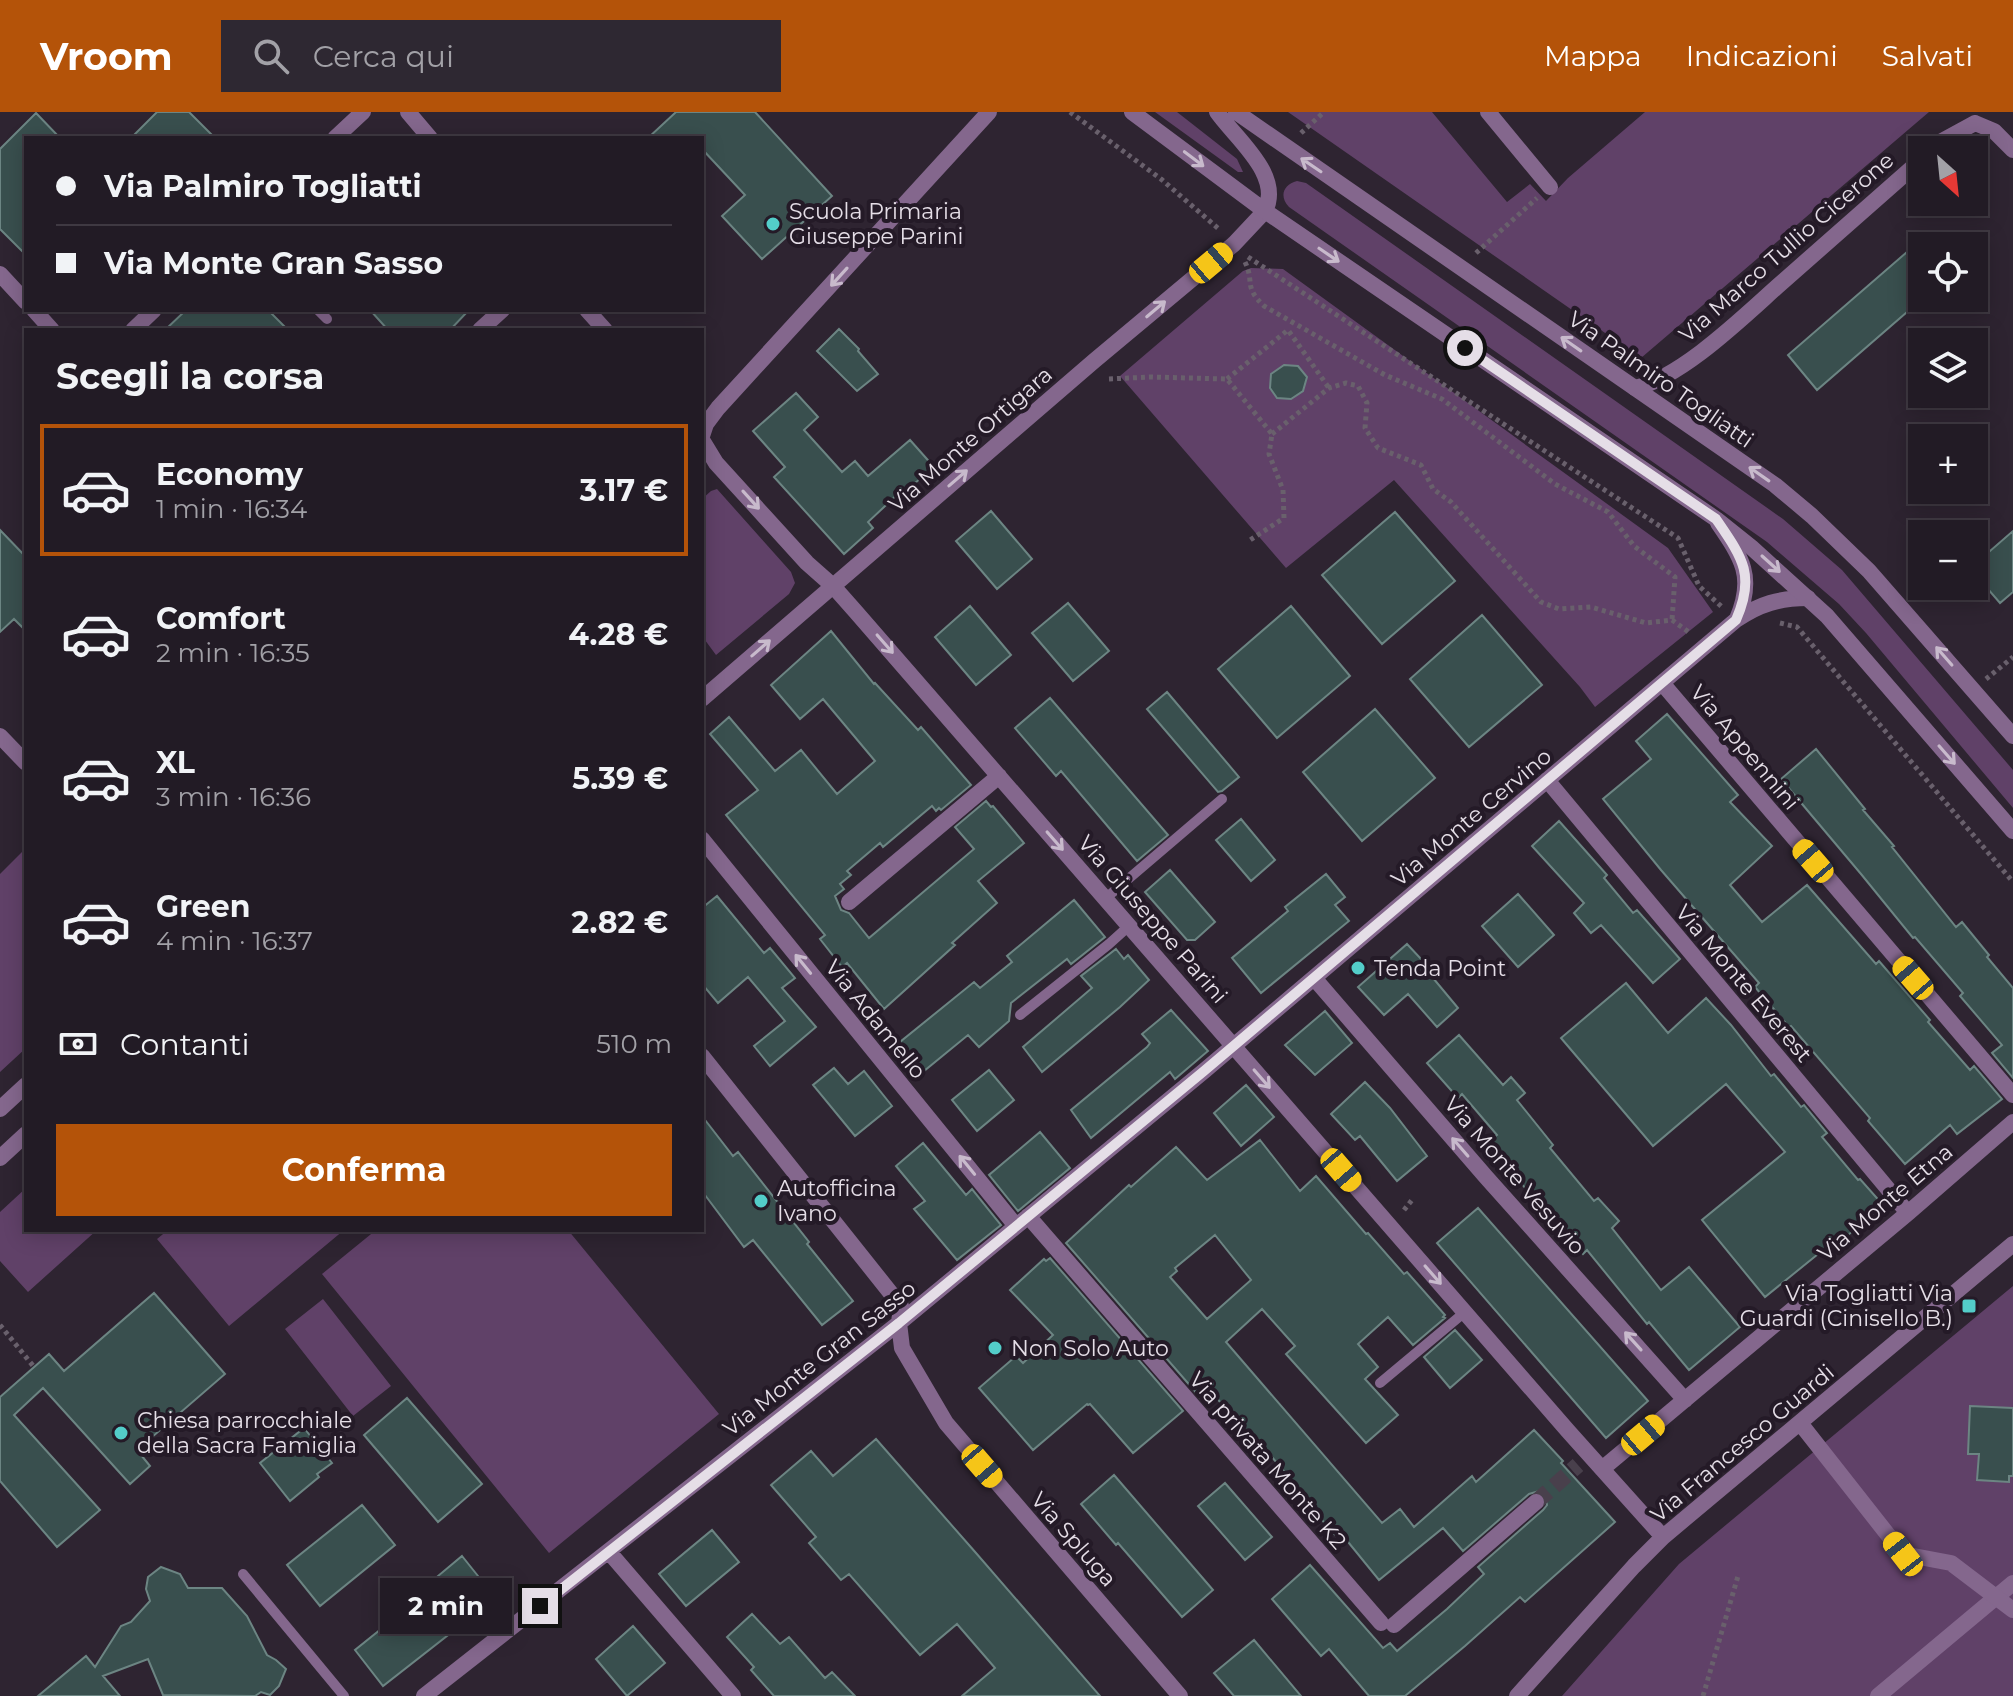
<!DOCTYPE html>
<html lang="it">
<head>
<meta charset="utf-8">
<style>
	:root { --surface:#221b25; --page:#2e2832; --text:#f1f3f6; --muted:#a2a1a7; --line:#3f3942; --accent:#b45309 }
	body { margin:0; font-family:Montserrat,sans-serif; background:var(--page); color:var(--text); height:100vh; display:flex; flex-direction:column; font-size:30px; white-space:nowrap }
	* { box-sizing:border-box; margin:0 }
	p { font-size:26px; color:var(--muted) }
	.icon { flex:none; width:44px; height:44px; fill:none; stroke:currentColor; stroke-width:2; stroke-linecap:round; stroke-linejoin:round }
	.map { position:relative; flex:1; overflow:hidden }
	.drawer { position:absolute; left:24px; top:216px; width:680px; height:904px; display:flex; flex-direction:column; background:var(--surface); border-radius:0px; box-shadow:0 4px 20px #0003,0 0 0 2px var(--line) }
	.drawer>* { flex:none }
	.guide { position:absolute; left:24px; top:24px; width:680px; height:176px; border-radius:0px; box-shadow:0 4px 20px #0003,0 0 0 2px var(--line); display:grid; align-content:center; height:176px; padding:0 32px; background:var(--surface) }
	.needle { width:52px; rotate:153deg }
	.buttons { position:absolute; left:1908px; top:24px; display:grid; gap:16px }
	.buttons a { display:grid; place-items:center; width:80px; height:80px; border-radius:0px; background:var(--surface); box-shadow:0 4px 20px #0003,0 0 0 2px var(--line); font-size:40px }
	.end { position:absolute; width:36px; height:36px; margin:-18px; border:10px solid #e5dee7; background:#111; box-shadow:0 0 0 4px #111 }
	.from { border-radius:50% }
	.bubble { position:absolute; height:56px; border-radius:0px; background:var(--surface); box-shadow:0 4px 20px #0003,0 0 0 2px var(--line); font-size:26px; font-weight:700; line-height:56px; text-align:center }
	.car { position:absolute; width:24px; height:48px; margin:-24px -12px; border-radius:10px; box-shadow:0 0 6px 2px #0007; background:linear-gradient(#f5c518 24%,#345 0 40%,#f5c518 0 76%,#345 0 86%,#f5c518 0) }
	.guide b { display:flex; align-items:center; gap:28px; height:76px; font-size:30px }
	.guide b+b { border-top:2px solid var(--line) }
	.guide i { width:20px; height:20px; background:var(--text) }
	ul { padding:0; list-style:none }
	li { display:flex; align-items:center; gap:24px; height:132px; margin:0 16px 12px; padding:0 16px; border:4px solid transparent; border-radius:0px }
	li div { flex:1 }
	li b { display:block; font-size:30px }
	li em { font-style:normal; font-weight:700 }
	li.selected { border-color:var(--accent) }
	li>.icon { width:72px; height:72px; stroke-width:1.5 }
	h2 { padding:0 32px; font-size:36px; line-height:96px }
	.pay { display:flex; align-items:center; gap:20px; height:88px; padding:0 32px; font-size:30px }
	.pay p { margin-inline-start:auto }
	.action { display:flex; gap:16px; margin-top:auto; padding:16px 32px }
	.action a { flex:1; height:92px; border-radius:0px; background:var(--accent); color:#fff; font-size:32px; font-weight:700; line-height:92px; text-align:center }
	header { display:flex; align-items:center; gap:48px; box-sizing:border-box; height:112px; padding:0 40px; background:var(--accent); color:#fff }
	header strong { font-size:38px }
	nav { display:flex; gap:44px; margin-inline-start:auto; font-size:28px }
	.search { width:560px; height:72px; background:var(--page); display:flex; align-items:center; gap:20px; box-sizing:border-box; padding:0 28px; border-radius:0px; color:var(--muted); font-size:30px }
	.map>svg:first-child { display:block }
	.green { fill:#604168 }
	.building { fill:#394f4e; stroke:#6c8583; stroke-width:2; fill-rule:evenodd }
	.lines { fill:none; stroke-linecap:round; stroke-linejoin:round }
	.minor-tunnel { stroke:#49404c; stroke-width:16; stroke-dasharray:16 8; stroke-linecap:butt }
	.path { stroke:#69606c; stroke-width:5; stroke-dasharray:4 4; stroke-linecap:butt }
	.service { stroke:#84678d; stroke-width:10 }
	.pedestrian { stroke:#84678d; stroke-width:16 }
	.minor { stroke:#84678d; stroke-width:16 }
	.tertiary { stroke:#84678d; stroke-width:16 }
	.oneway { stroke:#c8bacc }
	.route { stroke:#e5dee7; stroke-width:10 }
	.poi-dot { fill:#53cdc9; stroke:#241a27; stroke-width:3 }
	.labels { text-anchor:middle; stroke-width:8; stroke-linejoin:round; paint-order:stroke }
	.poi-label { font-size:22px; fill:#e5dee7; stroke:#241a27; text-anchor:start }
	.street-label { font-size:22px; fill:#e5dee7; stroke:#241a27 }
</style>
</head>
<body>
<header>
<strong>Vroom</strong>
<div class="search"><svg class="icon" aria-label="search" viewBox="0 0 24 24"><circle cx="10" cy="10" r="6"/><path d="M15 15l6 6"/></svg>Cerca qui</div>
<nav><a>Mappa</a><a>Indicazioni</a><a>Salvati</a></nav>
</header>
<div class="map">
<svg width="2013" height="1584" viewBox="0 0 2013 1584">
	<rect width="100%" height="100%" fill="#2e2431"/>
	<path class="green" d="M1155 0H1177L1237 47 1243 60H1238Z
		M1288 0H1432L1507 90 1530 72 1546 89 1568 66 1645 0H1929L1641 246Z
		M1297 69 1306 71 1783 407 1842 458 2013 658V696L1866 521 1839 492 1767 430 1289 95C1279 84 1283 73 1297 69Z
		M1251 156 1283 157 1668 436 1713 500 1595 595 1580 575 1394 368 1286 456 1120 264 1243 159Z
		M717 377 791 460 795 471 789 482 716 543 702 524V387L711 379Z
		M26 736V936L0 960V762Z
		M26 1076V1118H97L28 1180 0 1149V1100Z
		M168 1118H344L229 1214 157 1127Z
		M376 1118H568L719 1302 549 1441 322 1162Z
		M2013 1174V1584H1562L1679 1452Z
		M323 1187 391 1274 353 1304 285 1217Z"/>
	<path class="building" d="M157 0H189L215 26H131Z
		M676 0H755L832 84 762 147 722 104 745 83 702 37V26H648Z
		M36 1 60 26H26V143L0 117V37Z
		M1922 127V187L1817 278 1788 243Z
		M186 198H268L288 218H165Z
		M370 198H469L450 218H388Z
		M839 217 859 237 858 239 878 262 857 279 817 239Z
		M1284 253 1298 254 1307 265 1303 279 1291 287 1277 286 1270 276 1271 262Z
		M796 281 818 305 804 318 842 360 855 349 868 364 910 328 934 355 901 383 899 381 868 410 873 416 844 442 774 365 785 355 753 319Z
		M991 399 1032 447 997 477 956 429Z
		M1395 400 1455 469 1382 532 1322 463Z
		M0 418 26 445V519L14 507 0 520Z
		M2013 419V480L2000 491 1974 461V453Z
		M1068 491 1109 539 1073 569 1032 521Z
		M970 494 1011 543 976 573 935 525Z
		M1291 494 1350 564 1277 626 1218 557Z
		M1482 503 1542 573 1469 635 1410 567Z
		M831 519 874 572 875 571 918 618 921 615 971 673 941 698 939 696 936 699 932 694 883 735 880 731 847 759 851 763 840 772 844 777 835 784 841 798 849 801 869 826 974 737 955 715 986 689 991 695 993 694 1024 731 978 769 997 791 952 831 955 833 884 897 847 851 842 855 820 827 825 823 726 703 758 678 710 622 729 605 775 659 801 638 837 682 875 649 823 587 800 607 771 573Z
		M1167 580 1239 665 1222 679 1218 680 1147 597Z
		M1050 586 1168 723 1137 749 1061 659 1056 664 1015 616Z
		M1375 597 1435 666 1362 729 1303 660Z
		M1667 602 1738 683 1730 690 1772 734 1730 773 1762 810 1807 773 1876 852 1879 849 1930 908 1928 910 1970 958 1974 954 2002 987 1957 1022 1950 1013 1905 1052 1868 1009 1870 1006 1791 914 1789 915 1755 875 1759 871 1661 758 1603 687 1651 647 1636 629Z
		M1816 637 1865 697 1863 698 1894 734 1892 735 1956 815 1962 810 1989 843 1987 845 2013 876V966L1992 941 2002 933 1960 884 1963 881 1915 825 1913 826 1861 762 1781 667Z
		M1241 707 1275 748 1251 769 1216 728Z
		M1559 709 1607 763 1604 766 1633 801 1637 798 1680 847 1653 871 1601 813 1591 821 1574 801 1584 791 1532 734Z
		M1170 758 1215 810 1195 828H1187L1145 780Z
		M1326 762 1345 785 1335 793 1349 809 1261 881 1232 846 1288 799 1285 795Z
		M1518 782 1554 823 1518 855 1482 814Z
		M717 784 764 841 770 836 795 866 782 876 816 915 770 954 754 934 785 909 748 865 718 891 702 872V796Z
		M1074 788 1105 825 1071 852 1067 847 1011 891 1009 909 979 935 968 923 924 959 900 930 974 870 980 876 1012 850 1007 844Z
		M1407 832 1436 863 1433 866 1458 896 1437 915 1408 882 1384 903 1358 875Z
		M1116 837 1124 847 1128 843 1149 868 1120 895 1042 960 1023 935 1092 876 1081 864Z
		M1626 871 1668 921 1706 886 1731 913 1771 964 1774 962 1801 995 1804 993 1827 1021 1822 1025 1858 1068 1860 1067 1883 1093 1847 1124 1844 1121 1765 1185 1702 1108 1785 1040 1726 972 1653 1034 1561 926Z
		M1171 898 1208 939 1175 967 1170 960 1091 1026 1071 998 1147 935 1150 931 1142 922Z
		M1325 899 1352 931 1315 963 1285 933Z
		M1459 923 1503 973 1511 965 1525 981 1517 988 1553 1033 1550 1036 1594 1089 1598 1086 1619 1109 1612 1116 1661 1178 1689 1155 1740 1215 1689 1258 1649 1210 1647 1212 1587 1138 1583 1142 1540 1095 1489 1030 1497 1023 1462 982 1458 986 1427 951Z
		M834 956 848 972 864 959 892 994 855 1024 813 973Z
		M989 958 1014 988 977 1019 952 988Z
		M1365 970 1390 996 1427 1044 1397 1069 1360 1024 1355 1028 1331 1002Z
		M1246 973 1274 1005 1241 1034 1214 1001Z
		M702 1004 733 1044 738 1040 809 1130 807 1132 853 1189 822 1213 753 1128 744 1135 702 1079Z
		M1040 1020 1070 1056 1018 1099 989 1063Z
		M1260 1028 1300 1079 1316 1064 1366 1122 1368 1121 1404 1162 1407 1160 1445 1203 1443 1205 1445 1206 1413 1233 1388 1205 1358 1232 1378 1255 1365 1267 1398 1303 1366 1331 1286 1242 1295 1234 1262 1197 1226 1230 1382 1411 1400 1397 1414 1415 1472 1364 1476 1370 1534 1318 1563 1349 1561 1351 1615 1410 1525 1490 1520 1485 1465 1534 1405 1584H1369L1329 1537 1321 1544 1272 1487 1310 1453 1383 1536 1390 1531 1397 1539 1447 1497 1484 1462 1478 1455 1543 1398 1547 1393 1545 1383 1539 1379 1529 1382 1463 1439 1443 1416 1379 1468 1340 1420 1336 1424 1307 1391 1309 1388 1258 1329 1255 1331 1209 1277 1200 1285 1066 1131 1129 1073 1131 1075 1176 1035 1207 1068ZM1215 1123 1251 1168 1207 1207 1170 1165 1177 1159 1175 1156Z
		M923 1031 966 1083 972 1077 1001 1113 957 1148 914 1097 925 1089 896 1054Z
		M1478 1096 1648 1289 1606 1326 1437 1131Z
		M1050 1146 1183 1299 1133 1341 1090 1292 1088 1293 1087 1292 1033 1338 979 1276 1016 1244 1023 1251 1053 1223 1010 1178 1044 1147 1046 1149Z
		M154 1181 225 1262 137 1338 150 1354 130 1372 43 1276 14 1303 100 1398 57 1435 0 1369V1285L49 1242 64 1259Z
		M1455 1218 1482 1248 1450 1276 1424 1245Z
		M407 1286 482 1372 438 1410 364 1323Z
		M1970 1294 2013 1296V1364H2009V1370L1977 1368 1979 1342H1968Z
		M304 1316 332 1351 317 1362 319 1365 290 1389 260 1351Z
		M876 1327 976 1441 1100 1584H962L995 1556 957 1512 920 1543 849 1462 841 1468 809 1431 816 1425 771 1373 811 1339 833 1364Z
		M1114 1363 1213 1478 1182 1505 1118 1431 1116 1433 1081 1392Z
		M1225 1371 1272 1425 1245 1448 1198 1394Z
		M362 1393 395 1433 320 1494 287 1453Z
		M712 1418 739 1450 686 1494 659 1462Z
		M462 1444 482 1469 439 1503 452 1520 383 1574 355 1538 442 1468 438 1464Z
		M161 1455 180 1462 188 1476H222L247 1504 267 1543 276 1548 286 1557 279 1574 270 1583 261 1580 255 1584 163 1583 148 1547 103 1564 120 1584H38L86 1544 95 1555 121 1514 131 1510 150 1489 146 1477 148 1465Z
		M752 1502 780 1532 789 1525 825 1566 832 1560 855 1584H774L751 1558 754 1555 727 1525Z
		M633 1514 665 1551 627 1584 596 1547Z
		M1254 1528 1301 1584H1234L1214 1561Z"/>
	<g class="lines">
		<path class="minor-tunnel" d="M1536 1390 1578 1353"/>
		<path class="path" d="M1070 0 1161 67 1220 118
			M1301 21 1324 0
			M1476 141 1537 86
			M1248 145 1678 426 1699 474 1722 495
			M1245 150C1255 171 1243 174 1264 194L1385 263 1442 287 1555 372 1608 400 1634 434 1675 465 1672 508
			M1109 267 1151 265 1227 267 1272 322 1269 342 1283 378 1284 406 1250 428
			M1227 267 1288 218 1329 276
			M1272 322 1329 276 1346 271 1358 274 1367 291 1365 316 1378 336 1421 353 1433 377 1451 390 1541 490 1559 497 1591 495 1646 511 1672 508 1690 521
			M1780 511 1797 515 2013 770
			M1986 567 2013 545
			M1404 1098 1412 1088
			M0 1213 34 1255
			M1703 1584 1738 1464"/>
		<path class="service" d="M318 198 327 207
			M1106 786 1222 687
			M1020 903 1109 832 1129 814
			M1380 1271 1465 1200
			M243 1462 344 1584"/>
		<path class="pedestrian" d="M1878 1584 2013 1471"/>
		<path class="minor" d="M408 0 430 26
			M1488 0 1550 75
			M1975 11 1994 19 2013 38
			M335 26 363 0
			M1932 38 1942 29 1975 11
			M0 162 26 190
			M34 198 52 218
			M587 198 605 218
			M133 218 154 198
			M480 218 502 198
			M1635 276C1682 265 1743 205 1779 173 1827 131 1874 89 1922 47
			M702 324 706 312 718 296 989 0
			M702 328 716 351 807 451 833 474 856 500 1568 1319 1663 1425
			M1718 411C1742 446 1755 465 1737 507
			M1662 571 2013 983
			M702 587 1094 249 1234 132 1265 99
			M0 624 26 651
			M1547 668 1908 1101
			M702 727 1016 1114
			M849 790 999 664
			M1314 866 1486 1065 1685 1288
			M702 944 901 1194 899 1211 902 1236 946 1311 1180 1584
			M0 997 26 973
			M0 1046 26 1022
			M1028 1104 1381 1511
			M1800 1311 1903 1442 1951 1451 2013 1498
			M1602 1357 1908 1101 2013 1010
			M609 1440 733 1584
			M1394 1513 1536 1390
			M424 1584 899 1211 1204 959 1736 508C1759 492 1780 486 1808 486
			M1517 1584 1634 1454 1663 1425 2013 1132"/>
		<path class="tertiary" d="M1132 0 1265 99 1716 407 1751 435 1827 504 2013 719
			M1217 0C1236 27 1283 63 1265 99
			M1236 0 1775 373 1812 404 1869 459 2013 624"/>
	</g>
	<defs><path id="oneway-shaft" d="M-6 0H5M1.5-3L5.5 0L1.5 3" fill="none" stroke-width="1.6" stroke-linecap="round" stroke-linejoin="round" transform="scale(2)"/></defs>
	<g class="oneway">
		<use href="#oneway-shaft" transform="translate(1194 47) rotate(37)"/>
		<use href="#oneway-shaft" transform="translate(1311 53) rotate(-146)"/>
		<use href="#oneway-shaft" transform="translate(1329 143) rotate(34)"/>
		<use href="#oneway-shaft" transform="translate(839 165) rotate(132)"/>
		<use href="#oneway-shaft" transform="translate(1156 197) rotate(-40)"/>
		<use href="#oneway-shaft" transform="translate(1571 232) rotate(-145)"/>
		<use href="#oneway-shaft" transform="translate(1759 362) rotate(-145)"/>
		<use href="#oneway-shaft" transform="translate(958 366) rotate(-41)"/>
		<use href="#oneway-shaft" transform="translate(751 388) rotate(48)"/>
		<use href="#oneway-shaft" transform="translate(1771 452) rotate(42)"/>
		<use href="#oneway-shaft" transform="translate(885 532) rotate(49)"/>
		<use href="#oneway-shaft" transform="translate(761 536) rotate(-41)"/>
		<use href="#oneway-shaft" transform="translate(1944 544) rotate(-131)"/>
		<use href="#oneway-shaft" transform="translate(1947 643) rotate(49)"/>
		<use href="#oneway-shaft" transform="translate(1055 729) rotate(49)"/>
		<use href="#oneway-shaft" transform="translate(803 852) rotate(-129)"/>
		<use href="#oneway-shaft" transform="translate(1262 967) rotate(49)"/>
		<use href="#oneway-shaft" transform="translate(1460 1035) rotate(-131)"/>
		<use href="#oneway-shaft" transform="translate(967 1053) rotate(-129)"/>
		<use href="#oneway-shaft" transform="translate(1433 1163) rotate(49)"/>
		<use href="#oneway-shaft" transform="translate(1633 1229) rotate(-132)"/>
	</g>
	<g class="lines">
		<path class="route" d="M540 1494 899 1211 1204 959 1736 508C1756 463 1742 445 1716 407L1465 236"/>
	</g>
	<g class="poi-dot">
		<circle cx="773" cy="112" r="8"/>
		<circle cx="1358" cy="856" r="8"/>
		<circle cx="761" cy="1089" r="8"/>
		<rect x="1961" y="1186" width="16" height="16" rx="4"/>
		<circle cx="995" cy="1236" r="8"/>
		<circle cx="121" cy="1321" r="8"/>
	</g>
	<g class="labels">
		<g class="poi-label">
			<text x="789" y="107">Scuola Primaria<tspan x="789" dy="25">Giuseppe Parini</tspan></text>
			<text x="1374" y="864">Tenda Point</text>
			<text x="777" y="1084">Autofficina<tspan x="777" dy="25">Ivano</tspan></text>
			<text x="1953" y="1189" text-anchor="end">Via Togliatti Via<tspan x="1953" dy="25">Guardi (Cinisello B.)</tspan></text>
			<text x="1011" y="1244">Non Solo Auto</text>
			<text x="137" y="1316">Chiesa parrocchiale<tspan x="137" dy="25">della Sacra Famiglia</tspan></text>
		</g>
		<g class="street-label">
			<text transform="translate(1786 135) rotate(-41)" y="8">Via Marco Tullio Cicerone</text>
			<text transform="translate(1661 267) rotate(35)" y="8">Via Palmiro Togliatti</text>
			<text transform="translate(970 327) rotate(-41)" y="8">Via Monte Ortigara</text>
			<text transform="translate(1745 635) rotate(50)" y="8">Via Appennini</text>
			<text transform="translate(1471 705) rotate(-40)" y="8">Via Monte Cervino</text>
			<text transform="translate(1153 807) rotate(49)" y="8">Via Giuseppe Parini</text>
			<text transform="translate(1744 871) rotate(50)" y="8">Via Monte Everest</text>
			<text transform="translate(876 907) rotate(51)" y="8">Via Adamello</text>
			<text transform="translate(1515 1063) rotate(49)" y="8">Via Monte Vesuvio</text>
			<text transform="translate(1885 1090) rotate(-40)" y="8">Via Monte Etna</text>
			<text transform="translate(819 1246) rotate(-38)" y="8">Via Monte Gran Sasso</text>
			<text transform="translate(1742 1331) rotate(-40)" y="8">Via Francesco Guardi</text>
			<text transform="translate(1268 1348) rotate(49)" y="8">Via privata Monte K2</text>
			<text transform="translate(1074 1427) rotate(49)" y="8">Via Spluga</text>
		</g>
	</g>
</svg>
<div class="buttons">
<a><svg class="needle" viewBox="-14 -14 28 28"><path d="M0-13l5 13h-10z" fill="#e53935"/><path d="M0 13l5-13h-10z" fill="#a2a1a7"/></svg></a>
<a><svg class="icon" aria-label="locate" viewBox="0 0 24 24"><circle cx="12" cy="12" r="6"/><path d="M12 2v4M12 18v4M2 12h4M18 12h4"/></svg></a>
<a><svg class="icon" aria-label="layers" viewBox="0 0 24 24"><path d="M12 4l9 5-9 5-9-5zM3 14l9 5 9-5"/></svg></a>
<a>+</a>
<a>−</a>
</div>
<i class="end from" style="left:1465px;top:236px"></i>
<i class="end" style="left:540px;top:1494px"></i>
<div class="bubble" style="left:380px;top:1466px;width:132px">2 min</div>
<i class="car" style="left:1211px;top:151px;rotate:50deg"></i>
<i class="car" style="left:1813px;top:749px;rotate:319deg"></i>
<i class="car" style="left:1913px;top:866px;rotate:319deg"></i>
<i class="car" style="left:1341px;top:1058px;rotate:139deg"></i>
<i class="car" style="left:1643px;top:1323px;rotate:50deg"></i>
<i class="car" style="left:982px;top:1354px;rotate:139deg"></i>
<i class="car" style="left:1903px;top:1442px;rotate:322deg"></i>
<div class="guide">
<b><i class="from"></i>Via Palmiro Togliatti</b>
<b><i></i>Via Monte Gran Sasso</b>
</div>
<section class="drawer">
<h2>Scegli la corsa</h2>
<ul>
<li class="selected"><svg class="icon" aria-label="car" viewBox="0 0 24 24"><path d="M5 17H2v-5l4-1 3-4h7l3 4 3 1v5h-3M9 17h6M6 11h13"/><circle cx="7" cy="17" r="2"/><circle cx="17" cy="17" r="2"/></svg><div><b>Economy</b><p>1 min · 16:34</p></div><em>3.17 €</em></li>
<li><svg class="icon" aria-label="car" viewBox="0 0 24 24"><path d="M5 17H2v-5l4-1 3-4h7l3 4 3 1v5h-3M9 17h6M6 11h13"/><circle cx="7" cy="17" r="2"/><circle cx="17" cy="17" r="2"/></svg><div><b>Comfort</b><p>2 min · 16:35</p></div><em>4.28 €</em></li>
<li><svg class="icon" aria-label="car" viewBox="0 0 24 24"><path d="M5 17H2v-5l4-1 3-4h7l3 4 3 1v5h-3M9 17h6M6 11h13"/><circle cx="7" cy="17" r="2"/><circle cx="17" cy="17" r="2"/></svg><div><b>XL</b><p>3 min · 16:36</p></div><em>5.39 €</em></li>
<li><svg class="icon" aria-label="car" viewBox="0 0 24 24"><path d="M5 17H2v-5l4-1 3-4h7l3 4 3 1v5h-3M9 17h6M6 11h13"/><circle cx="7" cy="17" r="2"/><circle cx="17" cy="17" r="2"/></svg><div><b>Green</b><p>4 min · 16:37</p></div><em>2.82 €</em></li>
</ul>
<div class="pay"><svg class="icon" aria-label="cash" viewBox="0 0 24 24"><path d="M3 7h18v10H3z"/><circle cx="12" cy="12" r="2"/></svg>Contanti<p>510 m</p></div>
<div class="action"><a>Conferma</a></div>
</section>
</div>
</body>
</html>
